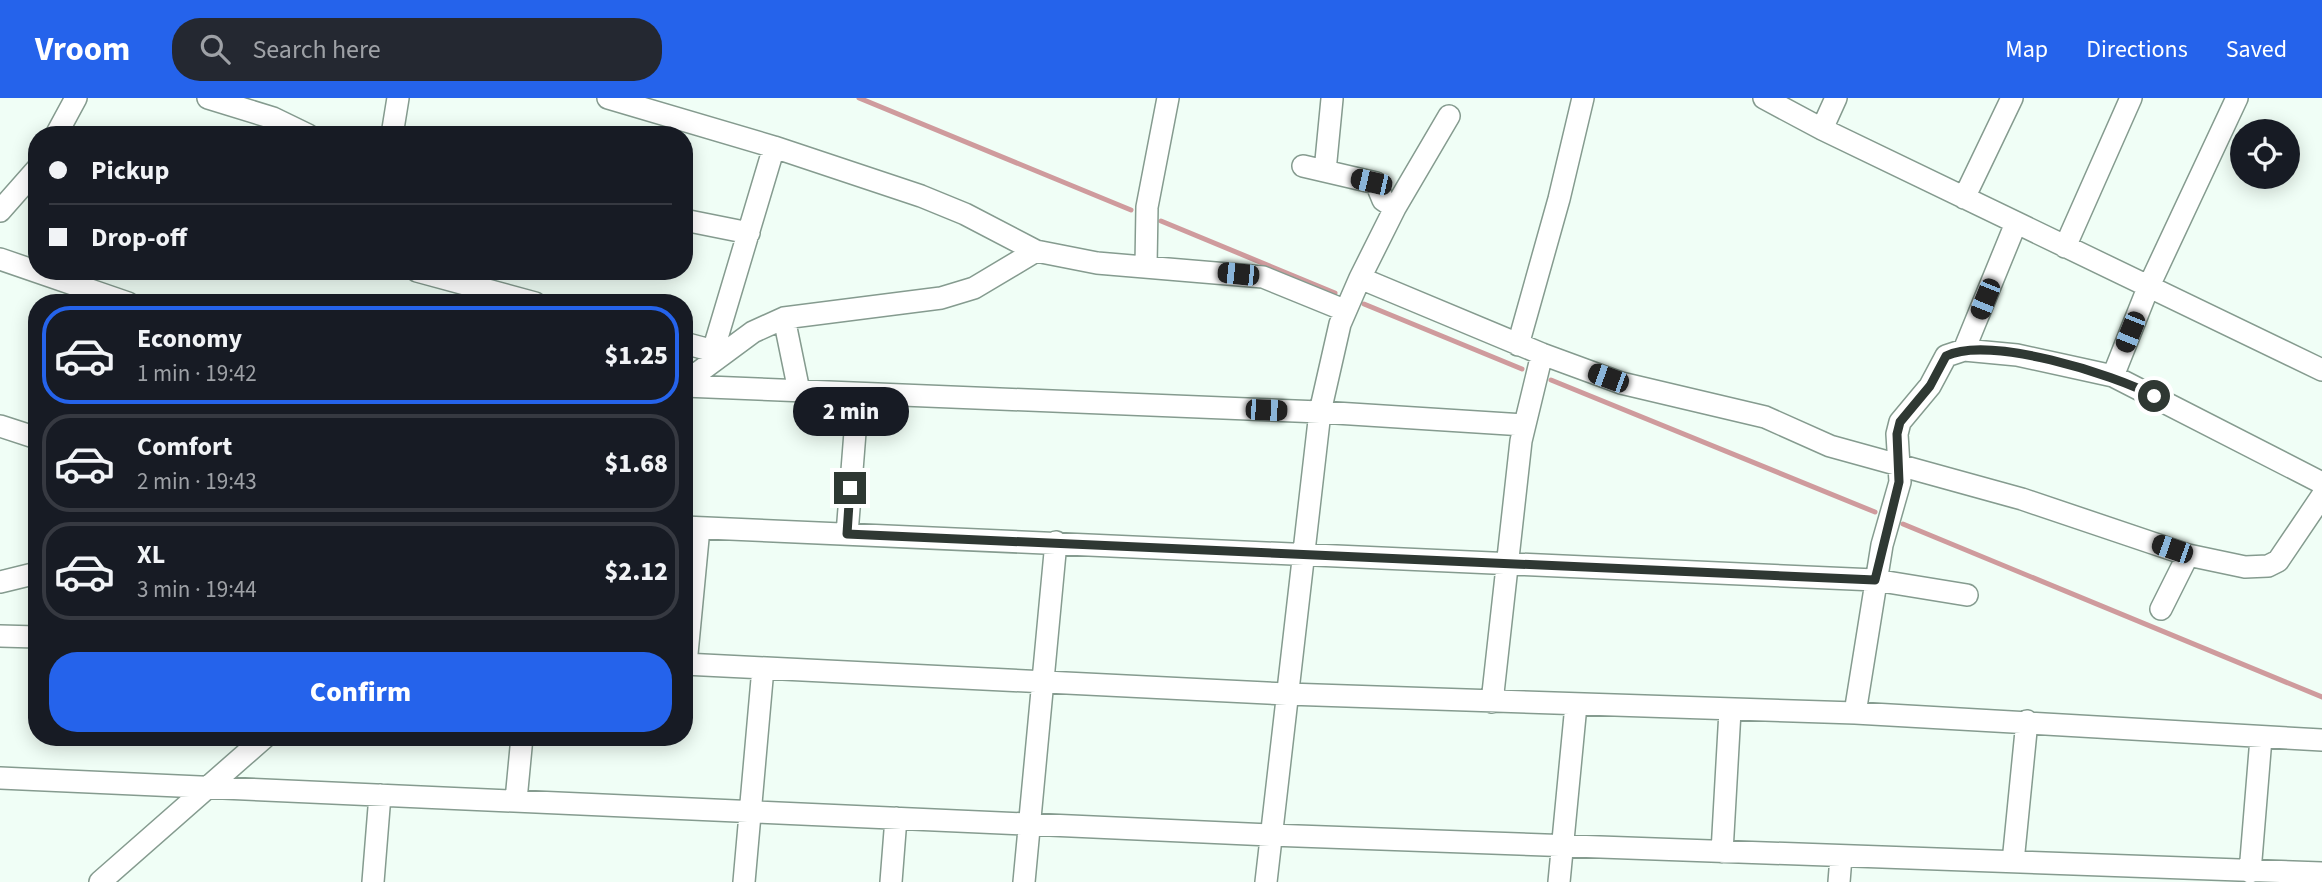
<!DOCTYPE html>
<html lang="en">
<head>
<meta charset="utf-8">
<style>
	:root { --surface:#171b24; --page:#242831; --text:#f1f3f6; --muted:#9ea1a6; --line:#363941; --accent:#2563eb }
	body { margin:0; font-family:"Source Sans 3",sans-serif; background:var(--page); color:var(--text); height:100vh; display:flex; flex-direction:column; font-size:26px; white-space:nowrap }
	* { box-sizing:border-box; margin:0 }
	p { font-size:23px; color:var(--muted) }
	.icon { flex:none; width:38px; height:38px; fill:none; stroke:currentColor; stroke-width:2; stroke-linecap:round; stroke-linejoin:round }
	.map { position:relative; flex:1; overflow:hidden }
	.panel { position:absolute; left:28px; top:196px; width:665px; height:452px; display:flex; flex-direction:column; background:var(--surface); border-radius:28px; box-shadow:0 4px 18px #0003 }
	.panel>* { flex:none }
	.guide { position:absolute; left:28px; top:28px; width:665px; height:154px; border-radius:28px; box-shadow:0 4px 18px #0003; display:grid; align-content:center; height:154px; padding:0 21px; background:var(--surface) }
	.buttons { position:absolute; left:2230px; top:21px; display:grid; gap:14px }
	.buttons a { display:grid; place-items:center; width:70px; height:70px; border-radius:50%; background:var(--surface); box-shadow:0 4px 18px #0003; font-size:35px }
	.end { position:absolute; width:32px; height:32px; margin:-16px; border:9px solid #2f3833; background:#fff; box-shadow:0 0 0 4px #fff }
	.from { border-radius:50% }
	.bubble { position:absolute; height:49px; border-radius:24px; background:var(--surface); box-shadow:0 4px 18px #0003; font-size:23px; font-weight:800; line-height:49px; text-align:center }
	.car { position:absolute; width:21px; height:42px; margin:-21px -10px; border-radius:9px; box-shadow:0 0 5px 2px #0007; background:linear-gradient(#222 24%,#8ab4d8 0 40%,#222 0 76%,#8ab4d8 0 86%,#222 0) }
	.guide b { display:flex; align-items:center; gap:24px; height:66px; font-size:26px }
	.guide b+b { border-top:2px solid var(--line) }
	.guide i { width:18px; height:18px; background:var(--text) }
	ul { padding:12px 0 0; list-style:none }
	li { display:flex; align-items:center; gap:21px; height:98px; margin:0 14px 10px; padding:0 7px; border:4px solid var(--line); border-radius:28px }
	li div { flex:1 }
	li b { display:block; font-size:26px }
	li em { font-style:normal; font-weight:800 }
	li.on { border-color:var(--accent) }
	li>.icon { width:63px; height:63px; stroke-width:1.5 }
	.primary-button { display:flex; gap:14px; margin-top:auto; padding:14px 21px }
	.primary-button a { flex:1; height:80px; border-radius:28px; background:var(--accent); color:#fff; font-size:28px; font-weight:800; line-height:80px; text-align:center }
	header { display:flex; align-items:center; gap:42px; box-sizing:border-box; height:98px; padding:0 35px; background:var(--accent); color:#fff }
	header strong { font-size:33px }
	nav { display:flex; gap:38px; margin-inline-start:auto; font-size:24px }
	.search { width:490px; height:63px; background:var(--page); display:flex; align-items:center; gap:18px; box-sizing:border-box; padding:0 24px; border-radius:28px; color:var(--muted); font-size:26px }
	.map>svg:first-child { display:block }
	.lines { fill:none; stroke-linecap:round; stroke-linejoin:round }
	.stream { stroke:#cf9b9d; stroke-width:5 }
	.street-casing { stroke:#859b8f; stroke-width:24 }
	.street { stroke:#fff; stroke-width:21 }
	.route { stroke:#2f3833; stroke-width:9 }
</style>
</head>
<body>
<header>
<strong>Vroom</strong>
<div class="search"><svg class="icon" aria-label="search" viewBox="0 0 24 24"><circle cx="10" cy="10" r="6"/><path d="M15 15l6 6"/></svg>Search here</div>
<nav><a>Map</a><a>Directions</a><a>Saved</a></nav>
</header>
<div class="map">
<svg width="2322" height="784" viewBox="0 0 2322 784">
	<rect width="100%" height="100%" fill="#f0fef6"/>
	<g class="lines">
		<path class="stream" d="M859 0 1131 112
			M1161 123 1335 195
			M1364 206 1522 271
			M1551 282 1875 414
			M1903 426 2322 599"/>
		<defs>
			<path id="street" d="M208 0 273 20 308 37
				M608 0 774 49 921 98 965 116 1036 153 1097 165 1263 179 1344 212
				M1764 0 1822 31 2322 272
				M1449 18 1395 110 1360 180 1542 256 1621 285 1765 319 1830 348 2022 401 2188 457 2245 469 2268 468 2278 463 2322 398
				M1822 31 1836 0
				M56 37 76 0
				M392 37 398 0
				M1303 68 1376 85 1383 102 1395 110
				M1325 73 1332 1
				M1964 100 2012 0
				M0 113 37 71
				M684 122 749 135
				M2065 149 2131 0
				M0 161 128 205
				M1146 168 1147 109 1168 0
				M417 173 535 205
				M784 220 799 293
				M684 245 721 255
				M1518 247 1559 101 1583 0
				M1964 252 2016 125
				M713 253 774 49
				M2113 278 2148 190 2237 0
				M684 285 753 234 784 220 941 200 974 190 1036 153
				M684 288 1320 314 1524 327
				M0 328 37 340
				M684 429 1875 482 1967 497
				M847 436 858 296
				M0 484 37 475
				M2161 511 2188 457
				M0 538 37 539
				M684 566 1287 596 1855 615 2322 642
				M686 566 699 430
				M1492 604 1521 343 1542 256
				M1855 615 1882 447 1900 384 1897 336 1900 324 1930 288 1946 258 1964 252 2017 257 2113 278 2322 385
				M0 680 1270 737 2322 775
				M516 702 522 639
				M1722 754 1730 613
				M2013 764 2027 623
				M2250 774 2261 640
				M100 784 265 639
				M373 784 380 697
				M744 784 763 570
				M891 784 896 720
				M1024 784 1056 444
				M1266 784 1320 314 1340 226 1360 180
				M1559 784 1576 607
				M1839 784 1841 759"/>
		</defs>
		<use href="#street" class="street-casing"/>
		<use href="#street" class="street"/>
	</g>
	<g class="lines">
		<path class="route" d="M850 390 847 436 1875 482 1899 384 1897 336 1900 324 1930 288 1946 258C1989 237 2113 276 2154 298"/>
	</g>
</svg>
<div class="buttons">
<a><svg class="icon" aria-label="locate" viewBox="0 0 24 24"><circle cx="12" cy="12" r="6"/><path d="M12 2v4M12 18v4M2 12h4M18 12h4"/></svg></a>
</div>
<i class="end from" style="left:2154px;top:298px"></i>
<i class="end" style="left:850px;top:390px"></i>
<div class="bubble" style="left:793px;top:289px;width:116px">2 min</div>
<i class="car" style="left:1371px;top:84px;rotate:283deg"></i>
<i class="car" style="left:1238px;top:176px;rotate:276deg"></i>
<i class="car" style="left:1985px;top:201px;rotate:202deg"></i>
<i class="car" style="left:2130px;top:234px;rotate:202deg"></i>
<i class="car" style="left:1608px;top:280px;rotate:290deg"></i>
<i class="car" style="left:1266px;top:312px;rotate:92deg"></i>
<i class="car" style="left:2172px;top:451px;rotate:289deg"></i>
<div class="guide">
<b><i class="from"></i>Pickup</b>
<b><i></i>Drop-off</b>
</div>
<section class="panel">
<ul>
<li class="on"><svg class="icon" aria-label="car" viewBox="0 0 24 24"><path d="M5 17H2v-5l4-1 3-4h7l3 4 3 1v5h-3M9 17h6M6 11h13"/><circle cx="7" cy="17" r="2"/><circle cx="17" cy="17" r="2"/></svg><div><b>Economy</b><p>1 min · 19:42</p></div><em>$1.25</em></li>
<li><svg class="icon" aria-label="car" viewBox="0 0 24 24"><path d="M5 17H2v-5l4-1 3-4h7l3 4 3 1v5h-3M9 17h6M6 11h13"/><circle cx="7" cy="17" r="2"/><circle cx="17" cy="17" r="2"/></svg><div><b>Comfort</b><p>2 min · 19:43</p></div><em>$1.68</em></li>
<li><svg class="icon" aria-label="car" viewBox="0 0 24 24"><path d="M5 17H2v-5l4-1 3-4h7l3 4 3 1v5h-3M9 17h6M6 11h13"/><circle cx="7" cy="17" r="2"/><circle cx="17" cy="17" r="2"/></svg><div><b>XL</b><p>3 min · 19:44</p></div><em>$2.12</em></li>
</ul>
<div class="primary-button"><a>Confirm</a></div>
</section>
</div>
</body>
</html>
